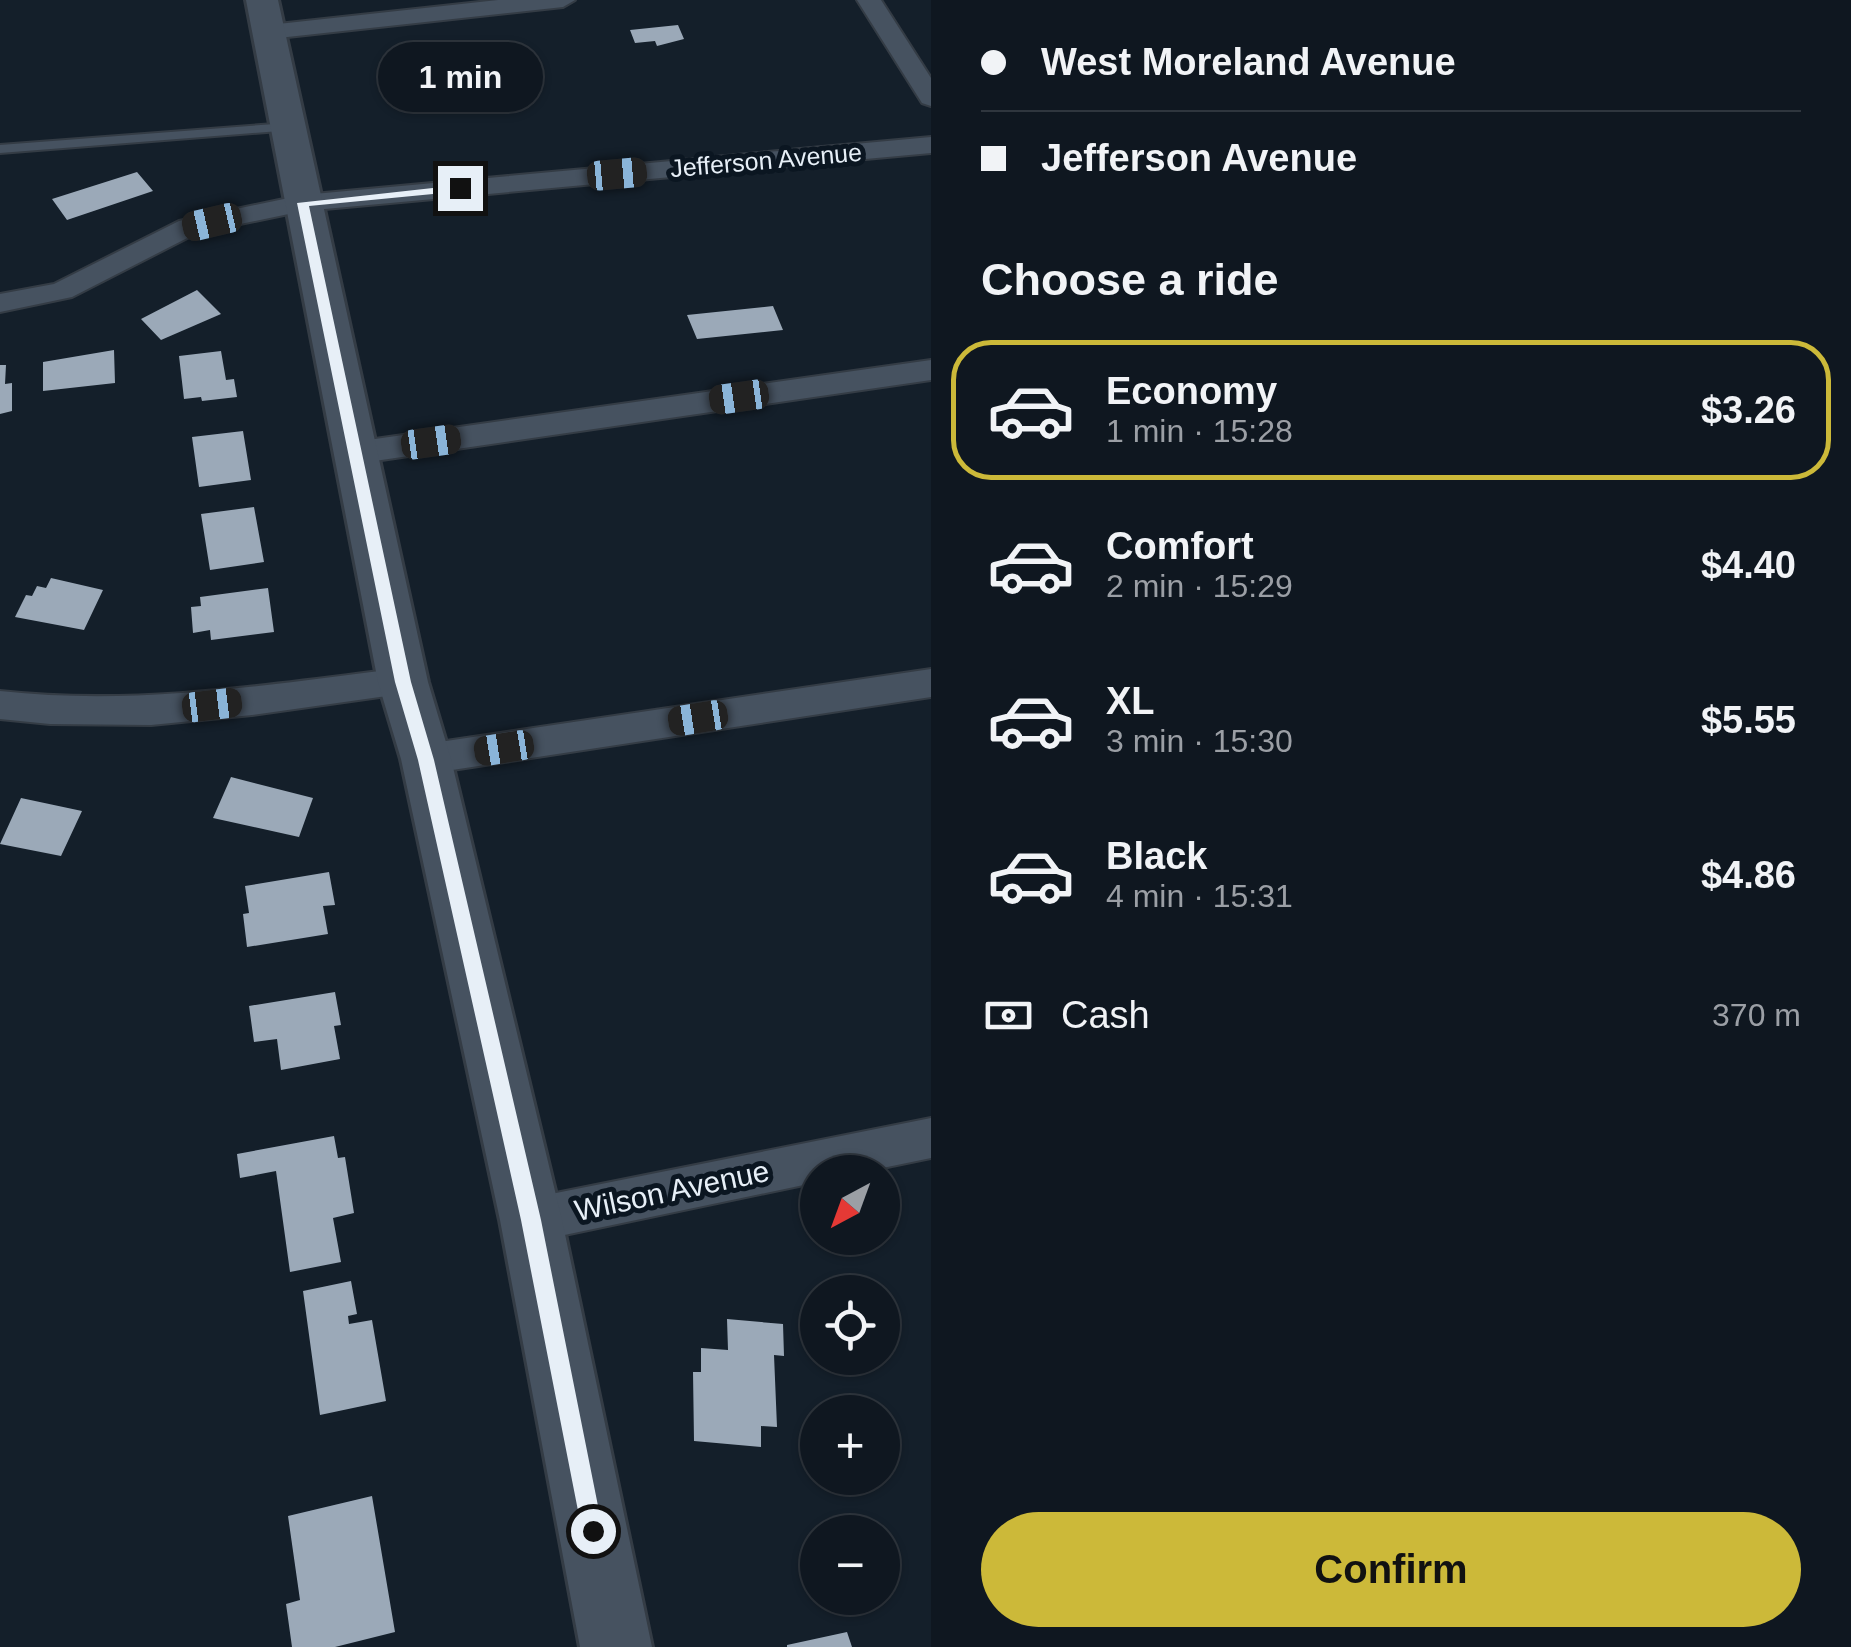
<!DOCTYPE html>
<html lang="en">
<head>
<meta charset="utf-8">
<style>
	:root { --surface:#0f1720; --page:#1d242d; --text:#f1f3f6; --muted:#9b9fa5; --line:#2f363e; --accent:#ccb939 }
	body { margin:0; font-family:Arial,sans-serif; background:var(--page); color:var(--text); height:100vh; display:flex; flex-direction:column; font-size:38px; white-space:nowrap }
	* { box-sizing:border-box; margin:0 }
	p { font-size:32px; color:var(--muted) }
	.icon { flex:none; width:55px; height:55px; fill:none; stroke:currentColor; stroke-width:2; stroke-linecap:round; stroke-linejoin:round }
	.map { position:relative; flex:1; overflow:hidden }
	.details { display:flex; flex-direction:column; background:var(--surface); width:920px }
	.details>* { flex:none }
	.top-card { display:grid; align-content:center; height:220px; padding:0 50px; background:var(--surface) }
	.needle { width:65px; rotate:221deg }
	.fabs { position:absolute; left:800px; top:1155px; display:grid; gap:20px }
	.fabs a { display:grid; place-items:center; width:100px; height:100px; border-radius:50%; background:var(--surface); box-shadow:0 2px 8px #0004,0 0 0 2px var(--line); font-size:50px }
	.end { position:absolute; width:45px; height:45px; margin:-22px; border:12px solid #e7eff7; background:#111; box-shadow:0 0 0 5px #111 }
	.from { border-radius:50% }
	.bubble { position:absolute; height:70px; border-radius:35px; background:var(--surface); box-shadow:0 2px 8px #0004,0 0 0 2px var(--line); font-size:32px; font-weight:600; line-height:70px; text-align:center }
	.car { position:absolute; width:30px; height:60px; margin:-30px -15px; border-radius:12px; box-shadow:0 0 8px 2px #0007; background:linear-gradient(#222 24%,#8ab4d8 0 40%,#222 0 76%,#8ab4d8 0 86%,#222 0) }
	.top-card b { display:flex; align-items:center; gap:35px; height:95px; font-size:38px }
	.top-card b+b { border-top:2px solid var(--line) }
	.top-card i { width:25px; height:25px; background:var(--text) }
	ul { padding:0; list-style:none }
	li { display:flex; align-items:center; gap:30px; height:140px; margin:0 20px 15px; padding:0 30px; border:5px solid transparent; border-radius:40px }
	li div { flex:1 }
	li b { display:block; font-size:38px }
	li em { font-style:normal; font-weight:600 }
	li.active { border-color:var(--accent) }
	li>.icon { width:90px; height:90px; stroke-width:1.5 }
	h2 { padding:0 50px; font-size:45px; line-height:120px }
	.pay { display:flex; align-items:center; gap:25px; height:110px; padding:0 50px; font-size:38px }
	.pay p { margin-inline-start:auto }
	.primary-button { display:flex; gap:20px; margin-top:auto; padding:20px 50px }
	.primary-button a { flex:1; height:115px; border-radius:60px; background:var(--accent); color:#111; font-size:40px; font-weight:600; line-height:115px; text-align:center }
	main { display:flex; flex:1; min-height:0 }
	.map>svg:first-child { display:block }
	.building { fill:#9ba9b8 }
	.lines { fill:none; stroke-linecap:round; stroke-linejoin:round }
	.lane-casing { stroke:#343c45; stroke-width:4 }
	.street-casing { stroke:#343c45; stroke-width:4 }
	.secondary-casing { stroke:#343c45; stroke-width:6 }
	.lane { fill:#465260; fill-rule:evenodd }
	.street { fill:#465260; fill-rule:evenodd }
	.secondary { fill:#465260; fill-rule:evenodd }
	.route { fill:#e7eff7 }
	.labels { text-anchor:middle; stroke-width:10; stroke-linejoin:round; paint-order:stroke }
	.far-street-label { font-size:25px; fill:#e7eff7; stroke:#0b1621 }
	.street-label { font-size:30px; fill:#e7eff7; stroke:#0b1621 }
</style>
</head>
<body>
<main>
<div class="map">
<svg width="931" height="1647" viewBox="0 0 931 1647">
	<rect width="100%" height="100%" fill="#141f2a"/>
	<path class="building" d="M678 25 684 39 657 46 655 41 635 43 630 30Z
		M137 172 153 191 67 220 52 199Z
		M197 290 221 314 161 340 141 319Z
		M773 306 783 330 697 339 687 315Z
		M114 350 115 383 43 391V362Z
		M221 351 226 380 234 379 237 397 202 401 201 397 184 399 179 356Z
		M0 365H6L5 384 12 383V411L0 414Z
		M243 431 251 480 199 487 192 437Z
		M254 507 264 562 210 570 201 514Z
		M51 578 103 590 84 630 15 617 26 595 32 596 37 586 46 588Z
		M268 588 274 632 211 640 210 630 193 633 191 607 201 606 200 597Z
		M231 777 313 798 299 837 213 818Z
		M21 798 82 811 61 856 0 844Z
		M329 872 335 905 323 906 328 934 247 947 243 914 249 913 245 886Z
		M335 992 341 1025 334 1026 340 1059 281 1070 277 1039 254 1042 249 1006Z
		M334 1136 338 1158 345 1157 354 1213 333 1218 341 1262 290 1272 276 1171 240 1178 237 1154Z
		M351 1281 357 1314 348 1316 349 1324 372 1320 386 1401 320 1415 303 1291Z
		M727 1319 783 1324 784 1356 774 1355 777 1427 761 1426V1447L694 1441 693 1372H701V1348L728 1350Z
		M372 1496 395 1632 335 1647H292L286 1604 300 1600 288 1516Z
		M847 1632 852 1647H787V1645Z"/>
	<g class="lines">
		<defs>
			<path id="lane" d="M288 123 292 124V130L0 153V145Z"/>
			<path id="street" d="M498 0H575L563 7 269 39 257 32 269 25Z
				M857 0H881L931 78V106L922 103Z
				M931 137V153L303 211 197 233 72 297 0 312V294L54 284 179 221 303 195Z
				M931 360V380L354 464 343 461 338 453 343 445 354 442Z
				M403 668 415 672 421 682 415 692 252 715 151 725 50 724 0 719V691C136 706 268 685 403 668Z
				M931 669V697L426 774 413 769 408 759 413 749 426 744Z
				M931 1118V1158L863 1172H818V1182L531 1242 515 1235 509 1220 515 1205 531 1198Z"/>
			<path id="secondary" d="M246 0H278L428 682 451 759 562 1220 652 1647H580L500 1220 401 759 378 682Z"/>
		</defs>
		<use href="#lane" class="lane-casing"/>
		<use href="#street" class="street-casing"/>
		<use href="#secondary" class="secondary-casing"/>
		<use href="#lane" class="lane"/>
		<use href="#street" class="street"/>
		<use href="#secondary" class="secondary"/>
	</g>
	<path class="route" d="M460 185 464 191 309 206 411 682 434 760 541 1220 603 1531 600 1538 593 1541 585 1538 582 1531 521 1220 418 760 395 682 297 203Z"/>
	<g class="labels">
		<g class="far-street-label">
			<text transform="translate(766 160) rotate(-5)" y="9">Jefferson Avenue</text>
		</g>
		<g class="street-label">
			<text transform="translate(672 1191) rotate(-12)" y="10">Wilson Avenue</text>
		</g>
	</g>
</svg>
<div class="fabs">
<a><svg class="needle" viewBox="-14 -14 28 28"><path d="M0-13l5 13h-10z" fill="#e53935"/><path d="M0 13l5-13h-10z" fill="#9b9fa5"/></svg></a>
<a><svg class="icon" aria-label="locate" viewBox="0 0 24 24"><circle cx="12" cy="12" r="6"/><path d="M12 2v4M12 18v4M2 12h4M18 12h4"/></svg></a>
<a>+</a>
<a>−</a>
</div>
<i class="end from" style="left:593px;top:1531px"></i>
<i class="end" style="left:460px;top:188px"></i>
<div class="bubble" style="left:378px;top:42px;width:165px">1 min</div>
<i class="car" style="left:617px;top:174px;rotate:85deg"></i>
<i class="car" style="left:212px;top:222px;rotate:257deg"></i>
<i class="car" style="left:739px;top:397px;rotate:262deg"></i>
<i class="car" style="left:431px;top:442px;rotate:82deg"></i>
<i class="car" style="left:212px;top:705px;rotate:83deg"></i>
<i class="car" style="left:698px;top:718px;rotate:261deg"></i>
<i class="car" style="left:504px;top:748px;rotate:261deg"></i>
</div>
<section class="details">
<div class="top-card">
<b><i class="from"></i>West Moreland Avenue</b>
<b><i></i>Jefferson Avenue</b>
</div>
<h2>Choose a ride</h2>
<ul>
<li class="active"><svg class="icon" aria-label="car" viewBox="0 0 24 24"><path d="M5 17H2v-5l4-1 3-4h7l3 4 3 1v5h-3M9 17h6M6 11h13"/><circle cx="7" cy="17" r="2"/><circle cx="17" cy="17" r="2"/></svg><div><b>Economy</b><p>1 min · 15:28</p></div><em>$3.26</em></li>
<li><svg class="icon" aria-label="car" viewBox="0 0 24 24"><path d="M5 17H2v-5l4-1 3-4h7l3 4 3 1v5h-3M9 17h6M6 11h13"/><circle cx="7" cy="17" r="2"/><circle cx="17" cy="17" r="2"/></svg><div><b>Comfort</b><p>2 min · 15:29</p></div><em>$4.40</em></li>
<li><svg class="icon" aria-label="car" viewBox="0 0 24 24"><path d="M5 17H2v-5l4-1 3-4h7l3 4 3 1v5h-3M9 17h6M6 11h13"/><circle cx="7" cy="17" r="2"/><circle cx="17" cy="17" r="2"/></svg><div><b>XL</b><p>3 min · 15:30</p></div><em>$5.55</em></li>
<li><svg class="icon" aria-label="car" viewBox="0 0 24 24"><path d="M5 17H2v-5l4-1 3-4h7l3 4 3 1v5h-3M9 17h6M6 11h13"/><circle cx="7" cy="17" r="2"/><circle cx="17" cy="17" r="2"/></svg><div><b>Black</b><p>4 min · 15:31</p></div><em>$4.86</em></li>
</ul>
<div class="pay"><svg class="icon" aria-label="cash" viewBox="0 0 24 24"><path d="M3 7h18v10H3z"/><circle cx="12" cy="12" r="2"/></svg>Cash<p>370 m</p></div>
<div class="primary-button"><a>Confirm</a></div>
</section>
</main>
</body>
</html>
